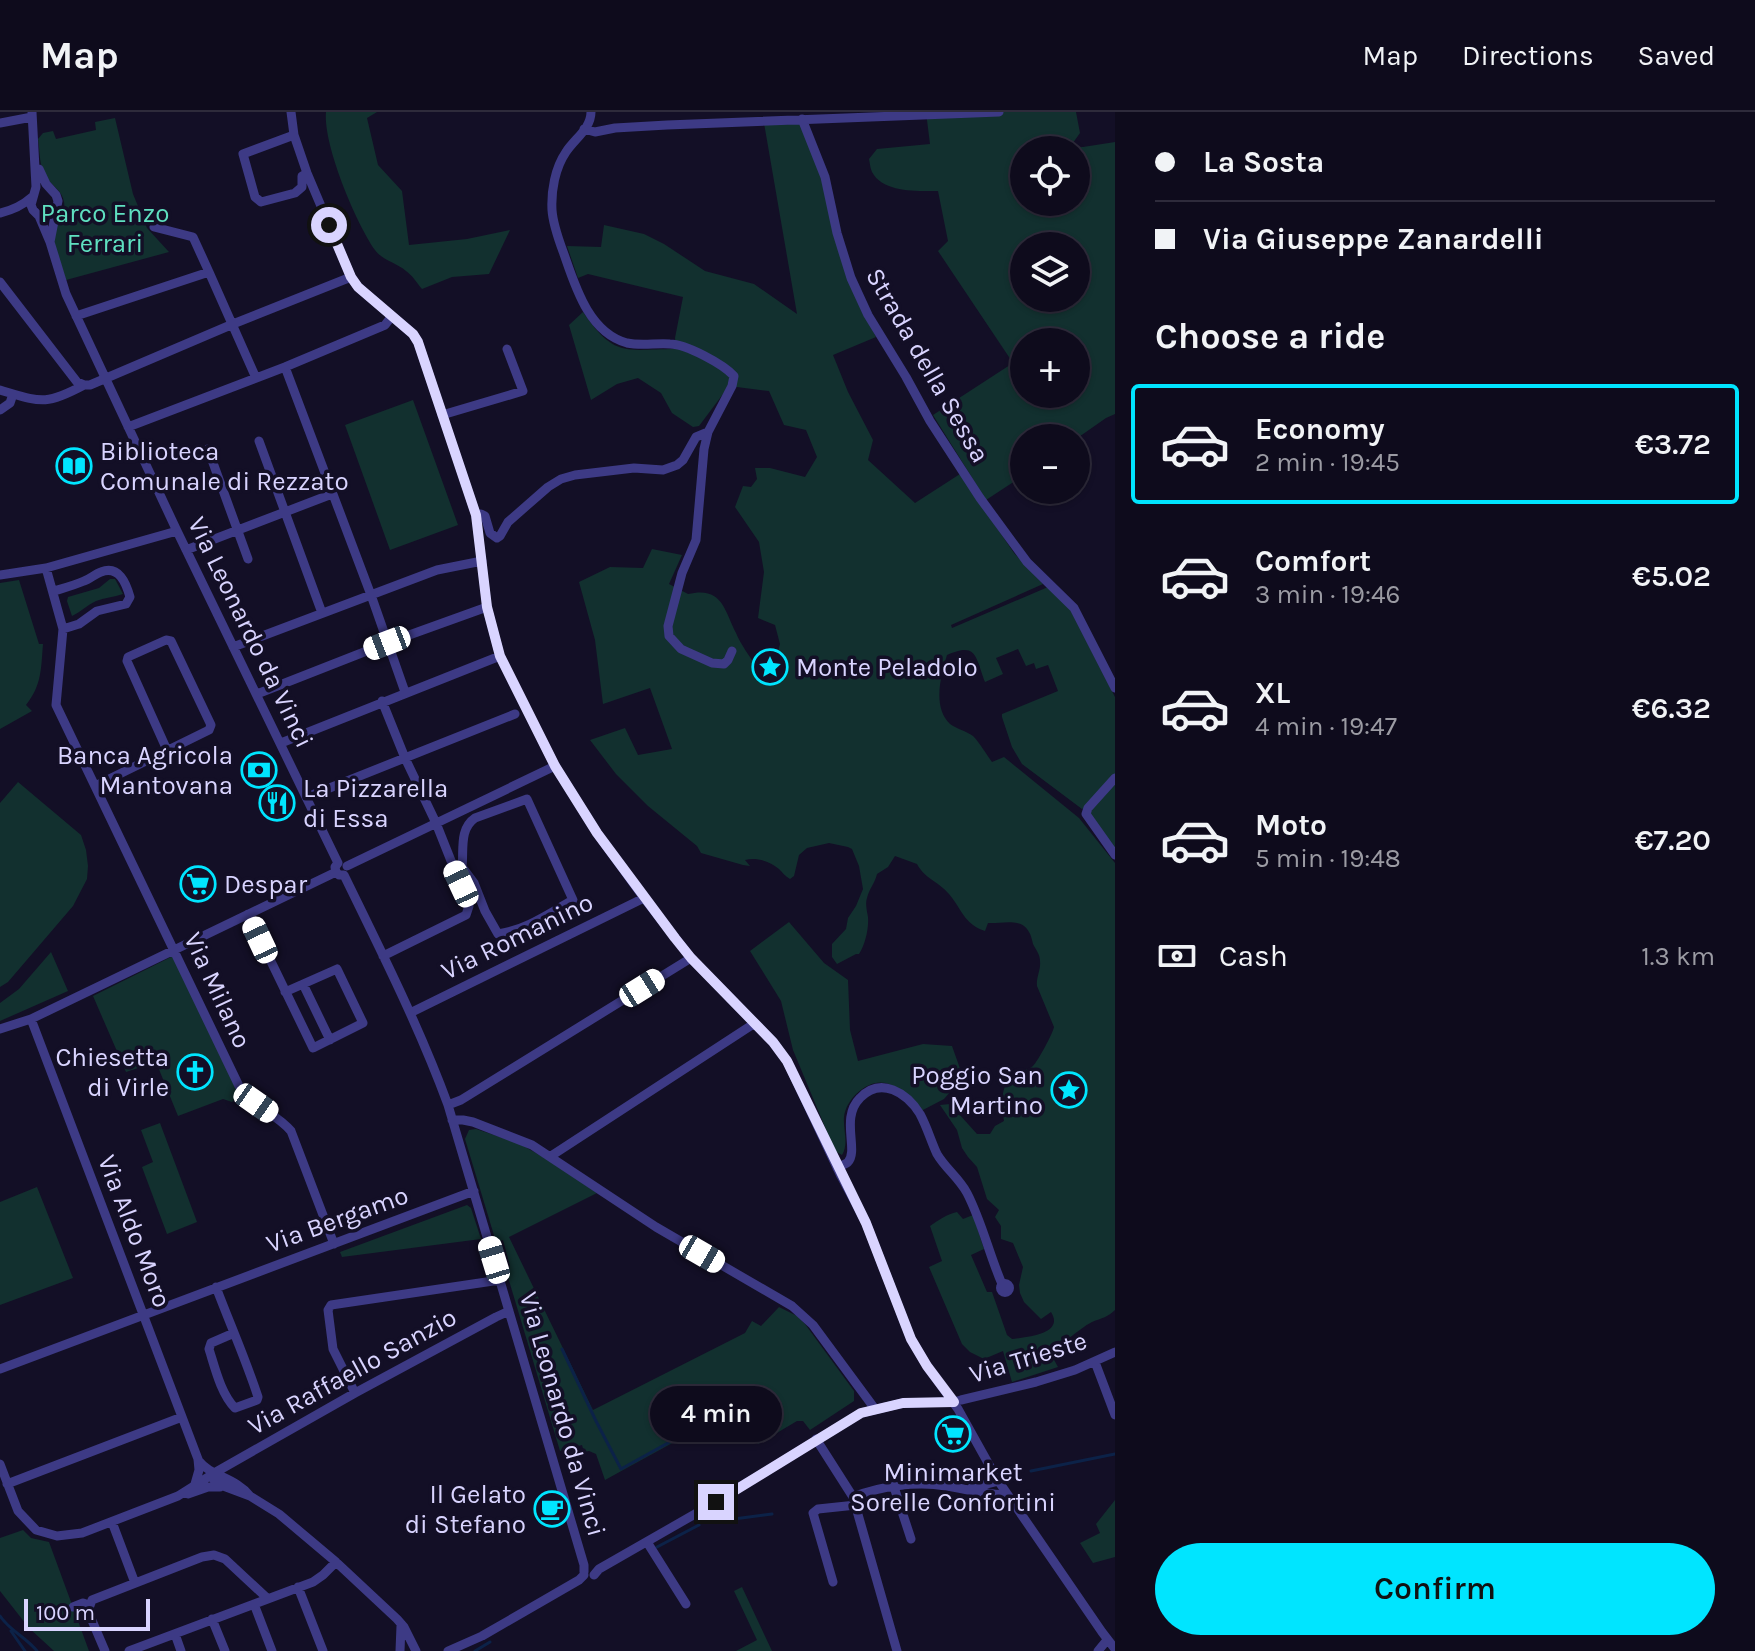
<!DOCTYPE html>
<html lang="en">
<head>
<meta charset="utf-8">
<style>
	:root { --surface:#0e0b1c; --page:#1c1929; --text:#f1f3f6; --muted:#9b9ba3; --line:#2e2b3b; --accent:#00e5ff }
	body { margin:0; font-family:Karla,sans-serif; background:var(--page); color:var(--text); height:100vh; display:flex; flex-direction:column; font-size:30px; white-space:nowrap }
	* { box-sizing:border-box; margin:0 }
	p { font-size:26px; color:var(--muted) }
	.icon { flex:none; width:44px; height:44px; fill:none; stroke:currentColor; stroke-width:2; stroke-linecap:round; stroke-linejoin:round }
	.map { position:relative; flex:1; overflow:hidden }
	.sheet { display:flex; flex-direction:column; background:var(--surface); width:640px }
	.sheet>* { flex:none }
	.top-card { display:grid; align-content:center; height:176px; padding:0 40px; background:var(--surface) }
	.fabs { position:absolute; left:1010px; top:24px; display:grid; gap:16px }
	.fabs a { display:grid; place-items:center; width:80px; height:80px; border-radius:50%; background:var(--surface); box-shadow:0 2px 6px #0004,0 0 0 2px var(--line); font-size:40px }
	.scale { position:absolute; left:24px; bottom:20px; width:126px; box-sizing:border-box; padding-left:8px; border:4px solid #d9d4ff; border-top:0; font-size:22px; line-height:28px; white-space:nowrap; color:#d9d4ff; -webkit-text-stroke:6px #130f26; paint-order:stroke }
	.end { position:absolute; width:36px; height:36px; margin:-18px; border:10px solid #d9d4ff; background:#111; box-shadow:0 0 0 4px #111 }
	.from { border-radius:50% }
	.bubble { position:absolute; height:56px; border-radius:28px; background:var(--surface); box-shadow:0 2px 6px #0004,0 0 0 2px var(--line); font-size:26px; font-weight:600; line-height:56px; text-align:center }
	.car { position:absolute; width:24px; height:48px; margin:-24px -12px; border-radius:10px; box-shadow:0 0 6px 2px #0007; background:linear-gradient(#fff 24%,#345 0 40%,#fff 0 76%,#345 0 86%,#fff 0) }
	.top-card b { display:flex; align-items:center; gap:28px; height:76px; font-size:30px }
	.top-card b+b { border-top:2px solid var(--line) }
	.top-card i { width:20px; height:20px; background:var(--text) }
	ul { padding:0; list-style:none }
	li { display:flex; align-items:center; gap:24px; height:120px; margin:0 16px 12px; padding:0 24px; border:4px solid transparent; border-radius:8px }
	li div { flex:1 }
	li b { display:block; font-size:30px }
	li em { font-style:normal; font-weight:600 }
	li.on { border-color:var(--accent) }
	li>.icon { width:72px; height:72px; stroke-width:1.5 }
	h2 { padding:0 40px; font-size:36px; line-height:96px }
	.pay { display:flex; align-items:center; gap:20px; height:88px; padding:0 40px; font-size:30px }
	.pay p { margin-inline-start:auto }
	.cta { display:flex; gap:16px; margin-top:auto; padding:16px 40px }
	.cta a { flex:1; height:92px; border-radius:48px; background:var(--accent); color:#111; font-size:32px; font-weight:600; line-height:92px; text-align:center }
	header { display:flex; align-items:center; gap:48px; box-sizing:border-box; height:112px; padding:0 40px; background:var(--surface); border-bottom:2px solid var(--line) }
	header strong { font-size:38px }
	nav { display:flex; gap:44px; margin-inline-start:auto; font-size:28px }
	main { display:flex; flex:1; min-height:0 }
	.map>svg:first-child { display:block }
	.green { fill:#12302f; fill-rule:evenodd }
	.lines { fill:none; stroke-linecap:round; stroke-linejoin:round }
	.stream { stroke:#0c2248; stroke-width:3 }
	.street { stroke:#3d3a85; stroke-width:9 }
	.route { stroke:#d9d4ff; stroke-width:10 }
	.labels { text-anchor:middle; stroke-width:7; stroke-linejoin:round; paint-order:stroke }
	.park-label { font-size:26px; fill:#5fe0c0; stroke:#130f26 }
	.street-label { font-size:26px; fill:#d9d4ff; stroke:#130f26 }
	.poi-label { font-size:26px; fill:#d9d4ff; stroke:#130f26; text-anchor:start }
</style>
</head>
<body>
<header>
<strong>Map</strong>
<nav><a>Map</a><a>Directions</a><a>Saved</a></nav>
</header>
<main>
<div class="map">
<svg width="1115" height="1539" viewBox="0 0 1115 1539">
	<rect width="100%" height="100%" fill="#130f26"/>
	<path class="green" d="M326 0H377L367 6 378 53 402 79 409 133 467 127 510 118 489 162 452 165 422 177C417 171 412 163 406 159 397 151 382 148 375 138 356 111 323 33 326 0Z
		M926 0H1076L1080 21 1070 35H1083L1115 30V302L1106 306 1076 327 1024 326V363L986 388 933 303 1013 251 938 139 948 129 938 79C918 79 883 81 872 60 870 56 870 51 869 47L877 37 930 32ZM1024 38H1076V90H1024ZM1024 134H1076V186H1024ZM1024 230H1076V282H1024Z
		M115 6 133 82 147 116 169 140 66 168C62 153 49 129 55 113 58 104 66 101 64 90 62 78 52 74 46 65 39 55 40 39 38 27L43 21 53 19 56 27 96 18 95 10Z
		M800 10 820 62 848 168 876 225 833 243 848 280 873 328 868 348 915 391 960 362 1014 441 1043 472 951 513 952 516 1048 475 1070 497 1115 585V662L1085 696 1082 697 1022 652 1012 635 1002 605V602L1058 579 1048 553 1036 557 1034 551 1026 554 1018 537 996 546 1003 562 985 570C975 544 977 530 947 543 941 563 932 595 950 612 957 617 966 619 973 624 980 631 986 642 992 650L1004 645 1079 706 1115 751V1198C1108 1205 1102 1206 1092 1210 1078 1217 1062 1235 1048 1237L1058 1255 1012 1270 1003 1239 984 1247 970 1240 962 1232 929 1155 942 1149 930 1114C939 1108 947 1102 957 1100L963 1107 973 1103 984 1137 971 1143 987 1180H992L1007 1223 1012 1227C1027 1225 1065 1222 1051 1200L1041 1207 1024 1190 1020 1181 1019 1173 1023 1155 1013 1131 1001 1127V1114L995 1105 999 1098 987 1087 977 1055 968 1045 962 1036 957 1018 940 993 950 992 977 1022H990L995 1014 1004 1009C1001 993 1000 971 1015 962 1020 959 1028 958 1033 954 1038 949 1053 921 1054 915L1037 874C1036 865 1041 858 1040 849 1040 842 1036 838 1033 832 1032 828 1031 823 1029 820 1021 805 1001 812 988 811L985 819C980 817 977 816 973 813 962 805 958 792 949 782 938 769 925 767 917 752L895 744 888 755 877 762C875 771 869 777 867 786 865 792 867 799 868 805 869 817 865 833 859 842H856L837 852 832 845V832L846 817 848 806 856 794 863 777 859 754 852 737 848 735 829 731 807 736 799 743 794 764 790 767C785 764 783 761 779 757 770 749 756 745 745 748L750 754 743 753 701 741 697 734 648 694 616 662 590 628 625 616 638 643 672 637 650 576 603 592 595 528 579 470 610 455 643 456 652 437 682 443 669 472 688 482C722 474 724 497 736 521 741 533 749 543 756 554L773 559 780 532 775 513 758 506 764 460 759 430 735 395 743 374 751 375 757 367 755 356H770L805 365 817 345 806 318 784 313 769 279 729 274 699 314 693 315 672 301 661 281 638 266 617 272 591 288 569 213 583 200C615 247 626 237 676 237L675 226 683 185 588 162 578 166 567 134 601 135 604 113 644 122 664 132 705 159 754 172 797 202 764 11Z
		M413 288 458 413 390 438 345 313Z
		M110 467H115L123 482C114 485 104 486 96 489 87 493 81 500 72 504L67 489 68 485 99 476Z
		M19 468 39 532H43C41 556 42 573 26 593L32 599 0 617V471Z
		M18 670 81 723 86 738 88 754 87 767 73 794 8 870 0 875V691Z
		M1115 671V738L1090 704 1092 697Z
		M789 810 824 851 848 868 850 918 858 949 923 932 952 934 963 965 944 987 921 999C912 990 902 978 891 973 871 963 846 986 844 1005 843 1018 849 1032 842 1043L835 1039 793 938 781 889 750 839Z
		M51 840 68 879 0 909V891L19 877Z
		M173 844 239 983 232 990 223 987 178 1004 156 950 126 960 93 884Z
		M160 1011 197 1110 167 1122 142 1055 153 1050 141 1018Z
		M476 1017 518 1031 545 1046 597 1081 509 1125 593 1298 745 1221 752 1209 761 1214 779 1195 797 1204 805 1212 854 1279V1289L810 1318 803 1309H797L758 1332 736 1296 605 1368 596 1342 589 1339 584 1340 582 1333 560 1339 507 1162 510 1154 503 1128 496 1130 465 1027 469 1018Z
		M37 1075 73 1166 0 1193V1090Z
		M467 1093 471 1096 481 1127 342 1145 340 1140Z
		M1115 1388V1445L1093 1451 1080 1431 1100 1421 1096 1412Z
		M23 1418 31 1426 49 1430 89 1539H54L29 1516 0 1479V1426Z
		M742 1475 772 1539H736L757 1528 734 1479Z"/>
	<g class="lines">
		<path class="stream" d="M562 1237 596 1309 621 1357 731 1296
			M1031 1359 1115 1342
			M719 1409 772 1402
			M657 1435 699 1413
			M0 1504C10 1519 26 1525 37 1539
			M11 1519 25 1539
			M475 1539 490 1530"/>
		<path class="street" d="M32 0 36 75 31 93 33 98 39 104 50 130 66 182 177 419 338 751 335 755 336 760 339 763H344C381 839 419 914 448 993L584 1453V1460
			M291 0 294 23 307 61 351 165 358 175 413 222 418 230 476 403 487 495 500 544 555 654 597 721 644 786 691 846 773 930 787 949 841 1064 866 1111 911 1227 927 1254 958 1297 997 1367 1102 1520 1115 1537
			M591 0C591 17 574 27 566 40 555 56 551 79 552 98 553 114 560 131 565 145 576 177 590 221 627 231 641 234 655 231 670 232 686 232 723 252 734 264L732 274 708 320 704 337 696 428 682 461 668 514 669 524 681 537 712 551 724 552 728 548 732 539
			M802 7 825 65 837 121 851 166 868 203 906 265 930 309 980 386 1027 450 1074 496 1115 576
			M0 11 32 5
			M584 17 595 20 615 16 667 13 999 0
			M294 23 243 42 255 85 261 90 295 81 302 75V64L307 61
			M39 57 46 72 56 83 58 89 50 130
			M0 101C13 98 22 94 32 85
			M154 115 193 125 209 160
			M0 170 77 270 84 273H90L233 212 351 165
			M76 204 209 160 256 266
			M285 255 371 483 405 580
			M0 278C41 290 45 294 84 273
			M0 298 10 291 13 282
			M442 303 523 279 507 237
			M128 315 285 255 385 213 392 204
			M259 329 322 501
			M208 337 248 447
			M476 403 481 402 485 404 490 421 497 426 500 424 508 410 548 375 561 367 575 363 634 356 663 358 677 353 683 348 696 325 708 320
			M186 438 332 382
			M46 456 63 517 56 593 239 974C251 994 276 1001 291 1019L334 1132
			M0 463 46 456 177 419
			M54 479C64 476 75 473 84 469 90 467 95 462 101 460 119 453 126 471 130 485L126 492 97 499 79 512 63 517
			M233 535 437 458 482 449
			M257 582 387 531 487 495
			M382 589 405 646 436 711 469 794 466 803 383 844
			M281 631 500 544
			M1115 666 1088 696 1086 702 1115 743
			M95 674 209 618 211 613 171 529 166 528 128 545 127 549 167 638
			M307 685 515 602
			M347 754 555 654
			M453 755H462L474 771 485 799 498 822C526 818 548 802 573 788L527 687 475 706C459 717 464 738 462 755
			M248 802 313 936 363 911 337 857 285 880
			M303 872 330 928
			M410 901 644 786
			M31 907 198 1347 199 1358 195 1372
			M0 917 31 907 336 760
			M448 993 461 988 691 846
			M452 1008H463L473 1010 532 1033 656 1115 792 1194 813 1213 875 1297
			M551 1044 755 911
			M837 1056C840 1054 846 1052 848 1050 859 1038 840 1006 860 986 881 964 907 981 920 1002 927 1015 931 1029 937 1042 945 1056 959 1066 967 1081 982 1110 989 1142 1002 1172
			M1000.5 1176a4.5 4.5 0 1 1 9 0a4.5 4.5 0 1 1-9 0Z
			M216 1175C230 1212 246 1248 258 1285L257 1288 235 1296C221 1282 215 1256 209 1237L211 1231 234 1221
			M1095 1250 1115 1303
			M0 1257 474 1079
			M355 1281 333 1237 328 1198 331 1193 500 1168
			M816 1327 853 1385 897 1539
			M198 1348C211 1365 235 1365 250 1384
			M0 1352 18 1399 36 1418 57 1424 82 1421 178 1384 216 1360 355 1281 496 1205 509 1199
			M216 1360 214 1368 218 1372 250 1384 279 1402 336 1450 397 1507 404 1515 416 1539
			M7 1372 182 1305
			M894 1375 911 1427
			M971 1376 999 1369
			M188 1382 208 1375H220
			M853 1385C881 1374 916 1369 946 1374 966 1377 988 1383 1008 1383
			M112 1410 135 1471
			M647 1430 686 1492
			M594 1463 599 1457 716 1390 861 1301 903 1291 954 1290 961 1288 1036 1270 1075 1258 1115 1240
			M833 1470 813 1401 818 1397 856 1393
			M298 1475 323 1539
			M254 1492 272 1539
			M73 1495 83 1491 89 1493
			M212 1507 225 1539
			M175 1522 181 1539
			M105 1539 88 1499 92 1488 202 1445 214 1443 225 1447 267 1486
			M129 1539 313 1470 323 1463 336 1450
			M400 1539 401 1514
			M448 1539 482 1524 579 1468 584 1463
			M1098 1539 1107 1528"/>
	</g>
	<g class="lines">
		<path class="route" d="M329 113 351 165 358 175 413 222 418 230 476 403 487 495 500 544 555 654 597 721 675 826 691 846 773 930 787 949 866 1111 911 1227 927 1254 954 1290 903 1291 861 1301 716 1390"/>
	</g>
	<defs>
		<symbol id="library-ring" viewBox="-11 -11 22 22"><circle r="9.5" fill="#130f26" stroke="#00e5ff" stroke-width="1.5"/><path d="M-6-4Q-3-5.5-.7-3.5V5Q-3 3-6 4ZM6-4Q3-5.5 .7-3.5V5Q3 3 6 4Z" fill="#00e5ff"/></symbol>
		<symbol id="sight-ring" viewBox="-11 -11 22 22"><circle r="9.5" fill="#130f26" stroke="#00e5ff" stroke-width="1.5"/><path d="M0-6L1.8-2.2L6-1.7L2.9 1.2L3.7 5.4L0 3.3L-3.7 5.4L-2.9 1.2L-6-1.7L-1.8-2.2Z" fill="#00e5ff"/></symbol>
		<symbol id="bank-ring" viewBox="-11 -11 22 22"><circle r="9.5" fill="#130f26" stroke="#00e5ff" stroke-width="1.5"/><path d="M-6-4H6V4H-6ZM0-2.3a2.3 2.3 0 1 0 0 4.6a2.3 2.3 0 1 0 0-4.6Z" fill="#00e5ff"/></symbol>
		<symbol id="restaurant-ring" viewBox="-11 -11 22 22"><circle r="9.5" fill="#130f26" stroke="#00e5ff" stroke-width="1.5"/><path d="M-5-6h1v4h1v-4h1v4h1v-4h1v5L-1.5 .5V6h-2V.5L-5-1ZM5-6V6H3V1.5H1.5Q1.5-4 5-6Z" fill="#00e5ff"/></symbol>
		<symbol id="supermarket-ring" viewBox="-11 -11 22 22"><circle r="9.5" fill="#130f26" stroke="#00e5ff" stroke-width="1.5"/><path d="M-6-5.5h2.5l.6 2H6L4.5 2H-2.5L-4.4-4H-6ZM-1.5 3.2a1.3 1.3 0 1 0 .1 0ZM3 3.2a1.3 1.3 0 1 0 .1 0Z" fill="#00e5ff"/></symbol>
		<symbol id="church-ring" viewBox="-11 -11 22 22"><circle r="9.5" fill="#130f26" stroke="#00e5ff" stroke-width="1.5"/><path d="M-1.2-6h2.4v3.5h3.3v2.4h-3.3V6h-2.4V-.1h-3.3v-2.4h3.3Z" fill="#00e5ff"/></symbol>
		<symbol id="cafe-ring" viewBox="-11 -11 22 22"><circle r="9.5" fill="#130f26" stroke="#00e5ff" stroke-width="1.5"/><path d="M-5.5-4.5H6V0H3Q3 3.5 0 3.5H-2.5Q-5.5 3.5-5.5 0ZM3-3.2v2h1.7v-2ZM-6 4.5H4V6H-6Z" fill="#00e5ff"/></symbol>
	</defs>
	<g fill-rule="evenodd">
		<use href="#library-ring" x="54" y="334" width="40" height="40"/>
		<use href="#sight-ring" x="750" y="535" width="40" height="40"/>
		<use href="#bank-ring" x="239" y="638" width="40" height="40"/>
		<use href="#restaurant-ring" x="257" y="671" width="40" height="40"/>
		<use href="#supermarket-ring" x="178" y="752" width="40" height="40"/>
		<use href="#church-ring" x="175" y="940" width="40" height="40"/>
		<use href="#sight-ring" x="1049" y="958" width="40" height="40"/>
		<use href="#supermarket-ring" x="933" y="1302" width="40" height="40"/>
		<use href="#cafe-ring" x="532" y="1377" width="40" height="40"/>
	</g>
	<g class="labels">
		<g class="park-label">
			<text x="105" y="110">Parco Enzo<tspan x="105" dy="30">Ferrari</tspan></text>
		</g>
		<g class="street-label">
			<text transform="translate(928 253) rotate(60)" y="9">Strada della Sessa</text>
			<text transform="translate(251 520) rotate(64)" y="9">Via Leonardo da Vinci</text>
			<text transform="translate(517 824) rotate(-26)" y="9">Via Romanino</text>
			<text transform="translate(218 878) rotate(65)" y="9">Via Milano</text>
			<text transform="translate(337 1107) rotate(-20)" y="9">Via Bergamo</text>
			<text transform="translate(135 1119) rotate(69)" y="9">Via Aldo Moro</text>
			<text transform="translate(1028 1245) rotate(-17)" y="9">Via Trieste</text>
			<text transform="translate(352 1259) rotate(-29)" y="9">Via Raffaello Sanzio</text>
			<text transform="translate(563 1302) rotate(74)" y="9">Via Leonardo da Vinci</text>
		</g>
		<g class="poi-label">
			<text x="100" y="348">Biblioteca<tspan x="100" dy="30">Comunale di Rezzato</tspan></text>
			<text x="796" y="564">Monte Peladolo</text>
			<text x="233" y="652" text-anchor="end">Banca Agricola<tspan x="233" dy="30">Mantovana</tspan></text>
			<text x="303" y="685">La Pizzarella<tspan x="303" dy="30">di Essa</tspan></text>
			<text x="224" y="781">Despar</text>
			<text x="169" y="954" text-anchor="end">Chiesetta<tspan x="169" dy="30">di Virle</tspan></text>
			<text x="1043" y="972" text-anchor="end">Poggio San<tspan x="1043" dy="30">Martino</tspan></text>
			<text x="953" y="1369" text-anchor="middle">Minimarket<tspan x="953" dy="30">Sorelle Confortini</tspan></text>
			<text x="526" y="1391" text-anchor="end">Il Gelato<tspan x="526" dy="30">di Stefano</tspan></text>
		</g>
	</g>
</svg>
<div class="fabs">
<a><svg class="icon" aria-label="locate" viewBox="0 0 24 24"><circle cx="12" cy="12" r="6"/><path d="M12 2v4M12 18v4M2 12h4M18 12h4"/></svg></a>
<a><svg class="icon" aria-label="layers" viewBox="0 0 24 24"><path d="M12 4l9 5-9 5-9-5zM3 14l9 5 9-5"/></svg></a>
<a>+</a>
<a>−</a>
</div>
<div class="scale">100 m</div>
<i class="end from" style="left:329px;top:113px"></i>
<i class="end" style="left:716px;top:1390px"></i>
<div class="bubble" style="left:650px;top:1274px;width:132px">4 min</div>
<i class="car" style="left:387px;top:531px;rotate:249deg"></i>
<i class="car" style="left:461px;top:772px;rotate:335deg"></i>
<i class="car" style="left:260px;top:828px;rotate:335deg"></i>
<i class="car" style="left:642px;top:876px;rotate:58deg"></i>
<i class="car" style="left:256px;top:991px;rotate:125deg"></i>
<i class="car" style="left:702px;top:1142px;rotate:120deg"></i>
<i class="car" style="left:494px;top:1148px;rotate:343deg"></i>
</div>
<section class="sheet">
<div class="top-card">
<b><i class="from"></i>La Sosta</b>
<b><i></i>Via Giuseppe Zanardelli</b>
</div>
<h2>Choose a ride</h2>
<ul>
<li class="on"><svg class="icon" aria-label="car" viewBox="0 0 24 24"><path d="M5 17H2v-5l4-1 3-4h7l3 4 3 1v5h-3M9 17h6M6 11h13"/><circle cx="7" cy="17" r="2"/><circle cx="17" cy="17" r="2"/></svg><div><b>Economy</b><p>2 min · 19:45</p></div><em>€3.72</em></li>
<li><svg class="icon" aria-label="car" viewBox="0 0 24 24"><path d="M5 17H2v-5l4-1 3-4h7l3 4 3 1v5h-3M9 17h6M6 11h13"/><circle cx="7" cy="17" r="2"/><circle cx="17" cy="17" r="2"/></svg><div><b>Comfort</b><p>3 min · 19:46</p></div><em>€5.02</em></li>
<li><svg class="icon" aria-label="car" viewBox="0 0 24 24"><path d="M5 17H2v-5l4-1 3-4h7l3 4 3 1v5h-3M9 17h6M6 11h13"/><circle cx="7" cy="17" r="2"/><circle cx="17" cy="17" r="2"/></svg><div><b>XL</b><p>4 min · 19:47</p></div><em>€6.32</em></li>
<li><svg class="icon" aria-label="car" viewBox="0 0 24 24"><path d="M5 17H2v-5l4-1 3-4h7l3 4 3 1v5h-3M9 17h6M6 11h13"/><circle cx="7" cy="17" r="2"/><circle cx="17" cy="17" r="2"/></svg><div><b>Moto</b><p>5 min · 19:48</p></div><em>€7.20</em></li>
</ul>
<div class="pay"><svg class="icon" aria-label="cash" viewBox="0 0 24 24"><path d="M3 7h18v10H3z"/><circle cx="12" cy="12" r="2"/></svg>Cash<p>1.3 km</p></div>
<div class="cta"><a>Confirm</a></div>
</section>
</main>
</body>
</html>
